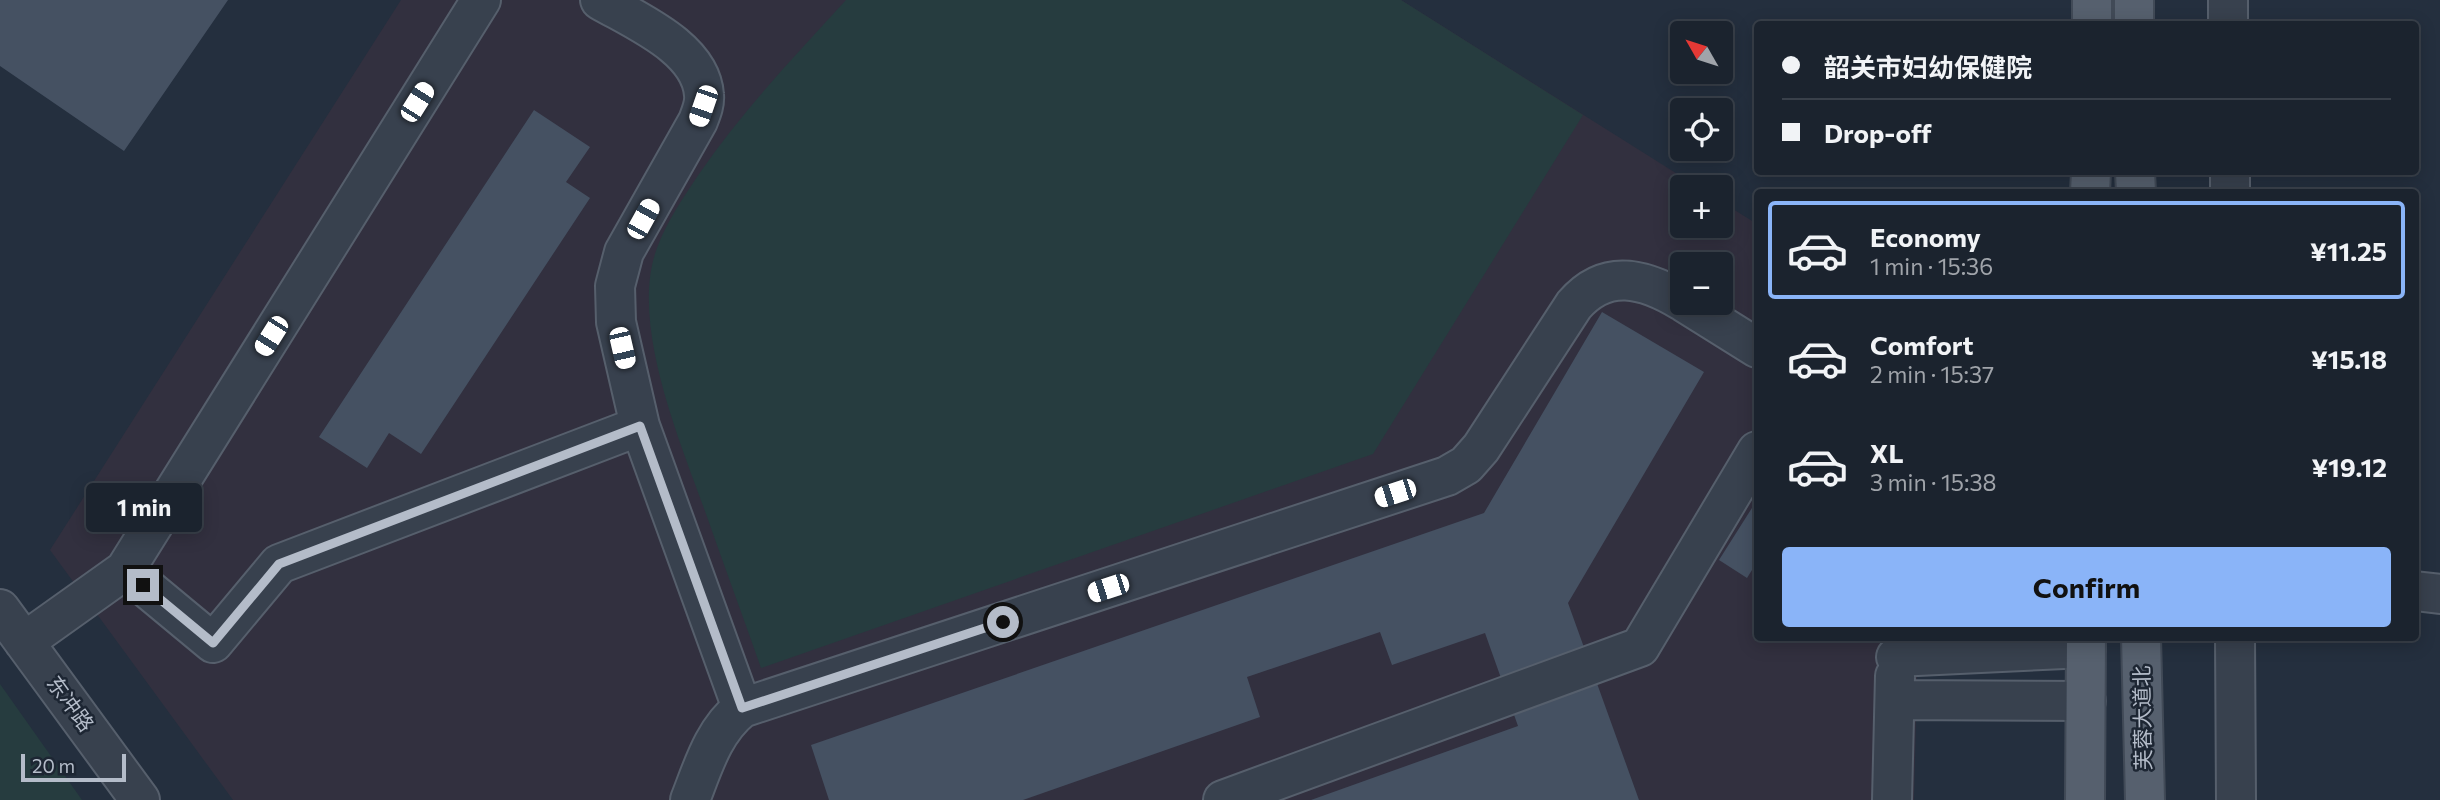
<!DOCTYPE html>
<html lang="en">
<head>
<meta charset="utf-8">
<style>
	:root { --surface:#1b232e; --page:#282f3a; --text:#f1f3f6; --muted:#a0a4aa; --line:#39404a; --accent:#8ab4f8 }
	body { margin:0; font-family:Commissioner,"Noto Sans SC",sans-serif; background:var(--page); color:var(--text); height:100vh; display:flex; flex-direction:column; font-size:26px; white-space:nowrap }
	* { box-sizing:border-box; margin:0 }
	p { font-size:23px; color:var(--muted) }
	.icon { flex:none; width:38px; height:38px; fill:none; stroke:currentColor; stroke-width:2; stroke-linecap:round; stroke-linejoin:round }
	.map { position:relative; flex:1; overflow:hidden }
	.side { position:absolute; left:1754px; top:189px; width:665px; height:452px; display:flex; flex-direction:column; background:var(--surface); border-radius:7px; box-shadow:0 4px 18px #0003,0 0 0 2px var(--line) }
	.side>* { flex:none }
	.hud { position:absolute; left:1754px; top:21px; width:665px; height:154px; border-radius:7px; box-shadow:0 4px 18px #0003,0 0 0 2px var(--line); display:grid; align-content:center; height:154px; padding:0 28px; background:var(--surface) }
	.needle { width:46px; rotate:309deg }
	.controls { position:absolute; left:1670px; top:21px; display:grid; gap:14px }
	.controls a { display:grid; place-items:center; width:63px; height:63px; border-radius:7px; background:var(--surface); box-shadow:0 4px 18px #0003,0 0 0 2px var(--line); font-size:35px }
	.scale { position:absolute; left:21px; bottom:18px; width:105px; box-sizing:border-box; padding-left:7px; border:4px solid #b4bcc9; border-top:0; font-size:19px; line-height:24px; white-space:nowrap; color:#b4bcc9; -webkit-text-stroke:5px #1d2633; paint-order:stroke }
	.end { position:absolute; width:32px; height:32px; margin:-16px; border:9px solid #b4bcc9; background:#111; box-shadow:0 0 0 4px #111 }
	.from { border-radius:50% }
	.bubble { position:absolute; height:49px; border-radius:7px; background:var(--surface); box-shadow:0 4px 18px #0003,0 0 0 2px var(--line); font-size:23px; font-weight:700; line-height:49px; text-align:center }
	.car { position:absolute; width:21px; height:42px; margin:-21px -10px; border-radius:9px; box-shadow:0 0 5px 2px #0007; background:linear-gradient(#fff 24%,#345 0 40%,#fff 0 76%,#345 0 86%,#fff 0) }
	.hud b { display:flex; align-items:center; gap:24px; height:66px; font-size:26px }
	.hud b+b { border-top:2px solid var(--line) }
	.hud i { width:18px; height:18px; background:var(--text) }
	ul { padding:12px 0 0; list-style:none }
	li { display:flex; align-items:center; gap:21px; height:98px; margin:0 14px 10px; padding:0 14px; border:4px solid transparent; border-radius:7px }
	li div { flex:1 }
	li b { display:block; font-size:26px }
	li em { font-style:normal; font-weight:700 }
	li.current { border-color:var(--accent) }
	li>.icon { width:63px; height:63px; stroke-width:1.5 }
	.action { display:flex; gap:14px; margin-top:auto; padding:14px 28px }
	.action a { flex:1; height:80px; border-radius:7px; background:var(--accent); color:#111; font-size:28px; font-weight:700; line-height:80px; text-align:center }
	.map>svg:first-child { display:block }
	.medical { fill:#32303f; fill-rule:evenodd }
	.green { fill:#263c3f }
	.building { fill:#455162 }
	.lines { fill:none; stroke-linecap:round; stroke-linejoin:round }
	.minor-casing { stroke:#565f6c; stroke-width:42 }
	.major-casing { stroke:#414a57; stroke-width:42 }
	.minor { stroke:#38414e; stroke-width:38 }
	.major { stroke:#56606e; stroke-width:38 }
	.route { stroke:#b4bcc9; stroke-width:9 }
	.labels { text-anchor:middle; stroke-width:5; stroke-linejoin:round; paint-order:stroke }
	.street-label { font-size:21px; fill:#b4bcc9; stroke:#1d2633 }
</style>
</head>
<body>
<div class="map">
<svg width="2440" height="800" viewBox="0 0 2440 800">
	<rect width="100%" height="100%" fill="#242f3e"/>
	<path class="medical" d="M401 0H1401L1698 187H1682V226H1720V201L1757 224V637H1918L1914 800H233L50 550ZM1682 264H1720V303H1682Z"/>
	<path class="green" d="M846 0H1401L1583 115 1373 454 761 668C743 617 724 565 706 514 680 441 629 323 657 248 667 221 683 198 699 174 742 111 794 57 846 0Z
		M0 684 82 800H0Z"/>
	<path class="building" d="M0 0H228L124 151 0 66Z
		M534 110 590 147 566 182 590 198 421 454 389 433 367 468 319 437Z
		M1602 312 1704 372 1568 603 1639 800H1311L1518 726 1485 633 1392 665 1380 632 1247 677 1260 717 1023 800H829L811 745 1484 513Z
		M1757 500V562L1747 578 1719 560Z"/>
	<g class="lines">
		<defs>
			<path id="minor" d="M600 0C636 21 701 48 704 95 705 104 701 113 698 121L624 252 615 286 616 322 640 426 742 708
				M2228 0V24
				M2230 172V192
				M1685 303 1757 348
				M125 570 213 643 279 564 640 426
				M2415 591 2440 594
				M0 609 140 800
				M2235 637 2236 800
				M24 642 125 570 481 0
				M1896 657 2086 648
				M1895 700 2086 701
				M690 800C703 767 713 731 742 708L1447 476 1466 465 1481 448 1574 305C1606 268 1644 278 1682 301
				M1223 800 1640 647 1757 451
				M1892 800 1895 676"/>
			<path id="major" d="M2134 0V24
				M2092 24V0
				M2135 172 2136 192
				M2090 192 2091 172
				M2141 637 2145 800
				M2085 800 2086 637"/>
		</defs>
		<use href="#minor" class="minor-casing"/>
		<use href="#major" class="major-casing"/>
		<use href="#minor" class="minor"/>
		<use href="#major" class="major"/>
	</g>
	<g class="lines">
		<path class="route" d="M143 585 213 643 279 564 640 426 742 708 1003 622"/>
	</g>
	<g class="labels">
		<g class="street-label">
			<text transform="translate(70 704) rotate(54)" y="7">东冲路</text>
			<text transform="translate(2143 718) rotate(-91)" y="7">芙蓉大道北</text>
		</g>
	</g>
</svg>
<div class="controls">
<a><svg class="needle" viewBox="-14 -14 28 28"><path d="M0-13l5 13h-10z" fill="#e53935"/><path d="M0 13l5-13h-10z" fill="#a0a4aa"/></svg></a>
<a><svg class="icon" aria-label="locate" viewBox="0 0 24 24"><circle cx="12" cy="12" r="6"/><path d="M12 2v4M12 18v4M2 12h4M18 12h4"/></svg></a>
<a>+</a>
<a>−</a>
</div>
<div class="scale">20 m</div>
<i class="end from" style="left:1003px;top:622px"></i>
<i class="end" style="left:143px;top:585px"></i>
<div class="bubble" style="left:86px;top:483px;width:116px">1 min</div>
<i class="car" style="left:417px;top:102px;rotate:32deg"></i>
<i class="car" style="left:703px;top:106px;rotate:199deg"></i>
<i class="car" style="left:643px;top:219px;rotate:29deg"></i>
<i class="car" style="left:271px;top:336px;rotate:212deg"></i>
<i class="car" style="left:622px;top:348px;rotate:167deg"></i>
<i class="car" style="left:1395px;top:493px;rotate:252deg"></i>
<i class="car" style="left:1108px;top:588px;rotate:252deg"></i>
<div class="hud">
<b><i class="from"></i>韶关市妇幼保健院</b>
<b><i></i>Drop-off</b>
</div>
<section class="side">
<ul>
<li class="current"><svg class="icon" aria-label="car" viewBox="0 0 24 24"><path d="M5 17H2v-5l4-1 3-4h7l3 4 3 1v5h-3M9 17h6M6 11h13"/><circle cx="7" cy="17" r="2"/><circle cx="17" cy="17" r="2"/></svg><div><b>Economy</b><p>1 min · 15:36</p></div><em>¥11.25</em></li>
<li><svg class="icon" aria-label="car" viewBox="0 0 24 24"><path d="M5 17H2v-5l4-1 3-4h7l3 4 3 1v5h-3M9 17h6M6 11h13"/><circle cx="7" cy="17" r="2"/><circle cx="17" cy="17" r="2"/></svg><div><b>Comfort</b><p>2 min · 15:37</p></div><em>¥15.18</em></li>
<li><svg class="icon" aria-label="car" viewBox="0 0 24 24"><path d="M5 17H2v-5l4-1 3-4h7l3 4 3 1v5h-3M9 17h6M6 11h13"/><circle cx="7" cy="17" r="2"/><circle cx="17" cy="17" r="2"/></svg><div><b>XL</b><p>3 min · 15:38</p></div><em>¥19.12</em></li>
</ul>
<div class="action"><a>Confirm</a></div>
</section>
</div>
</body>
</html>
